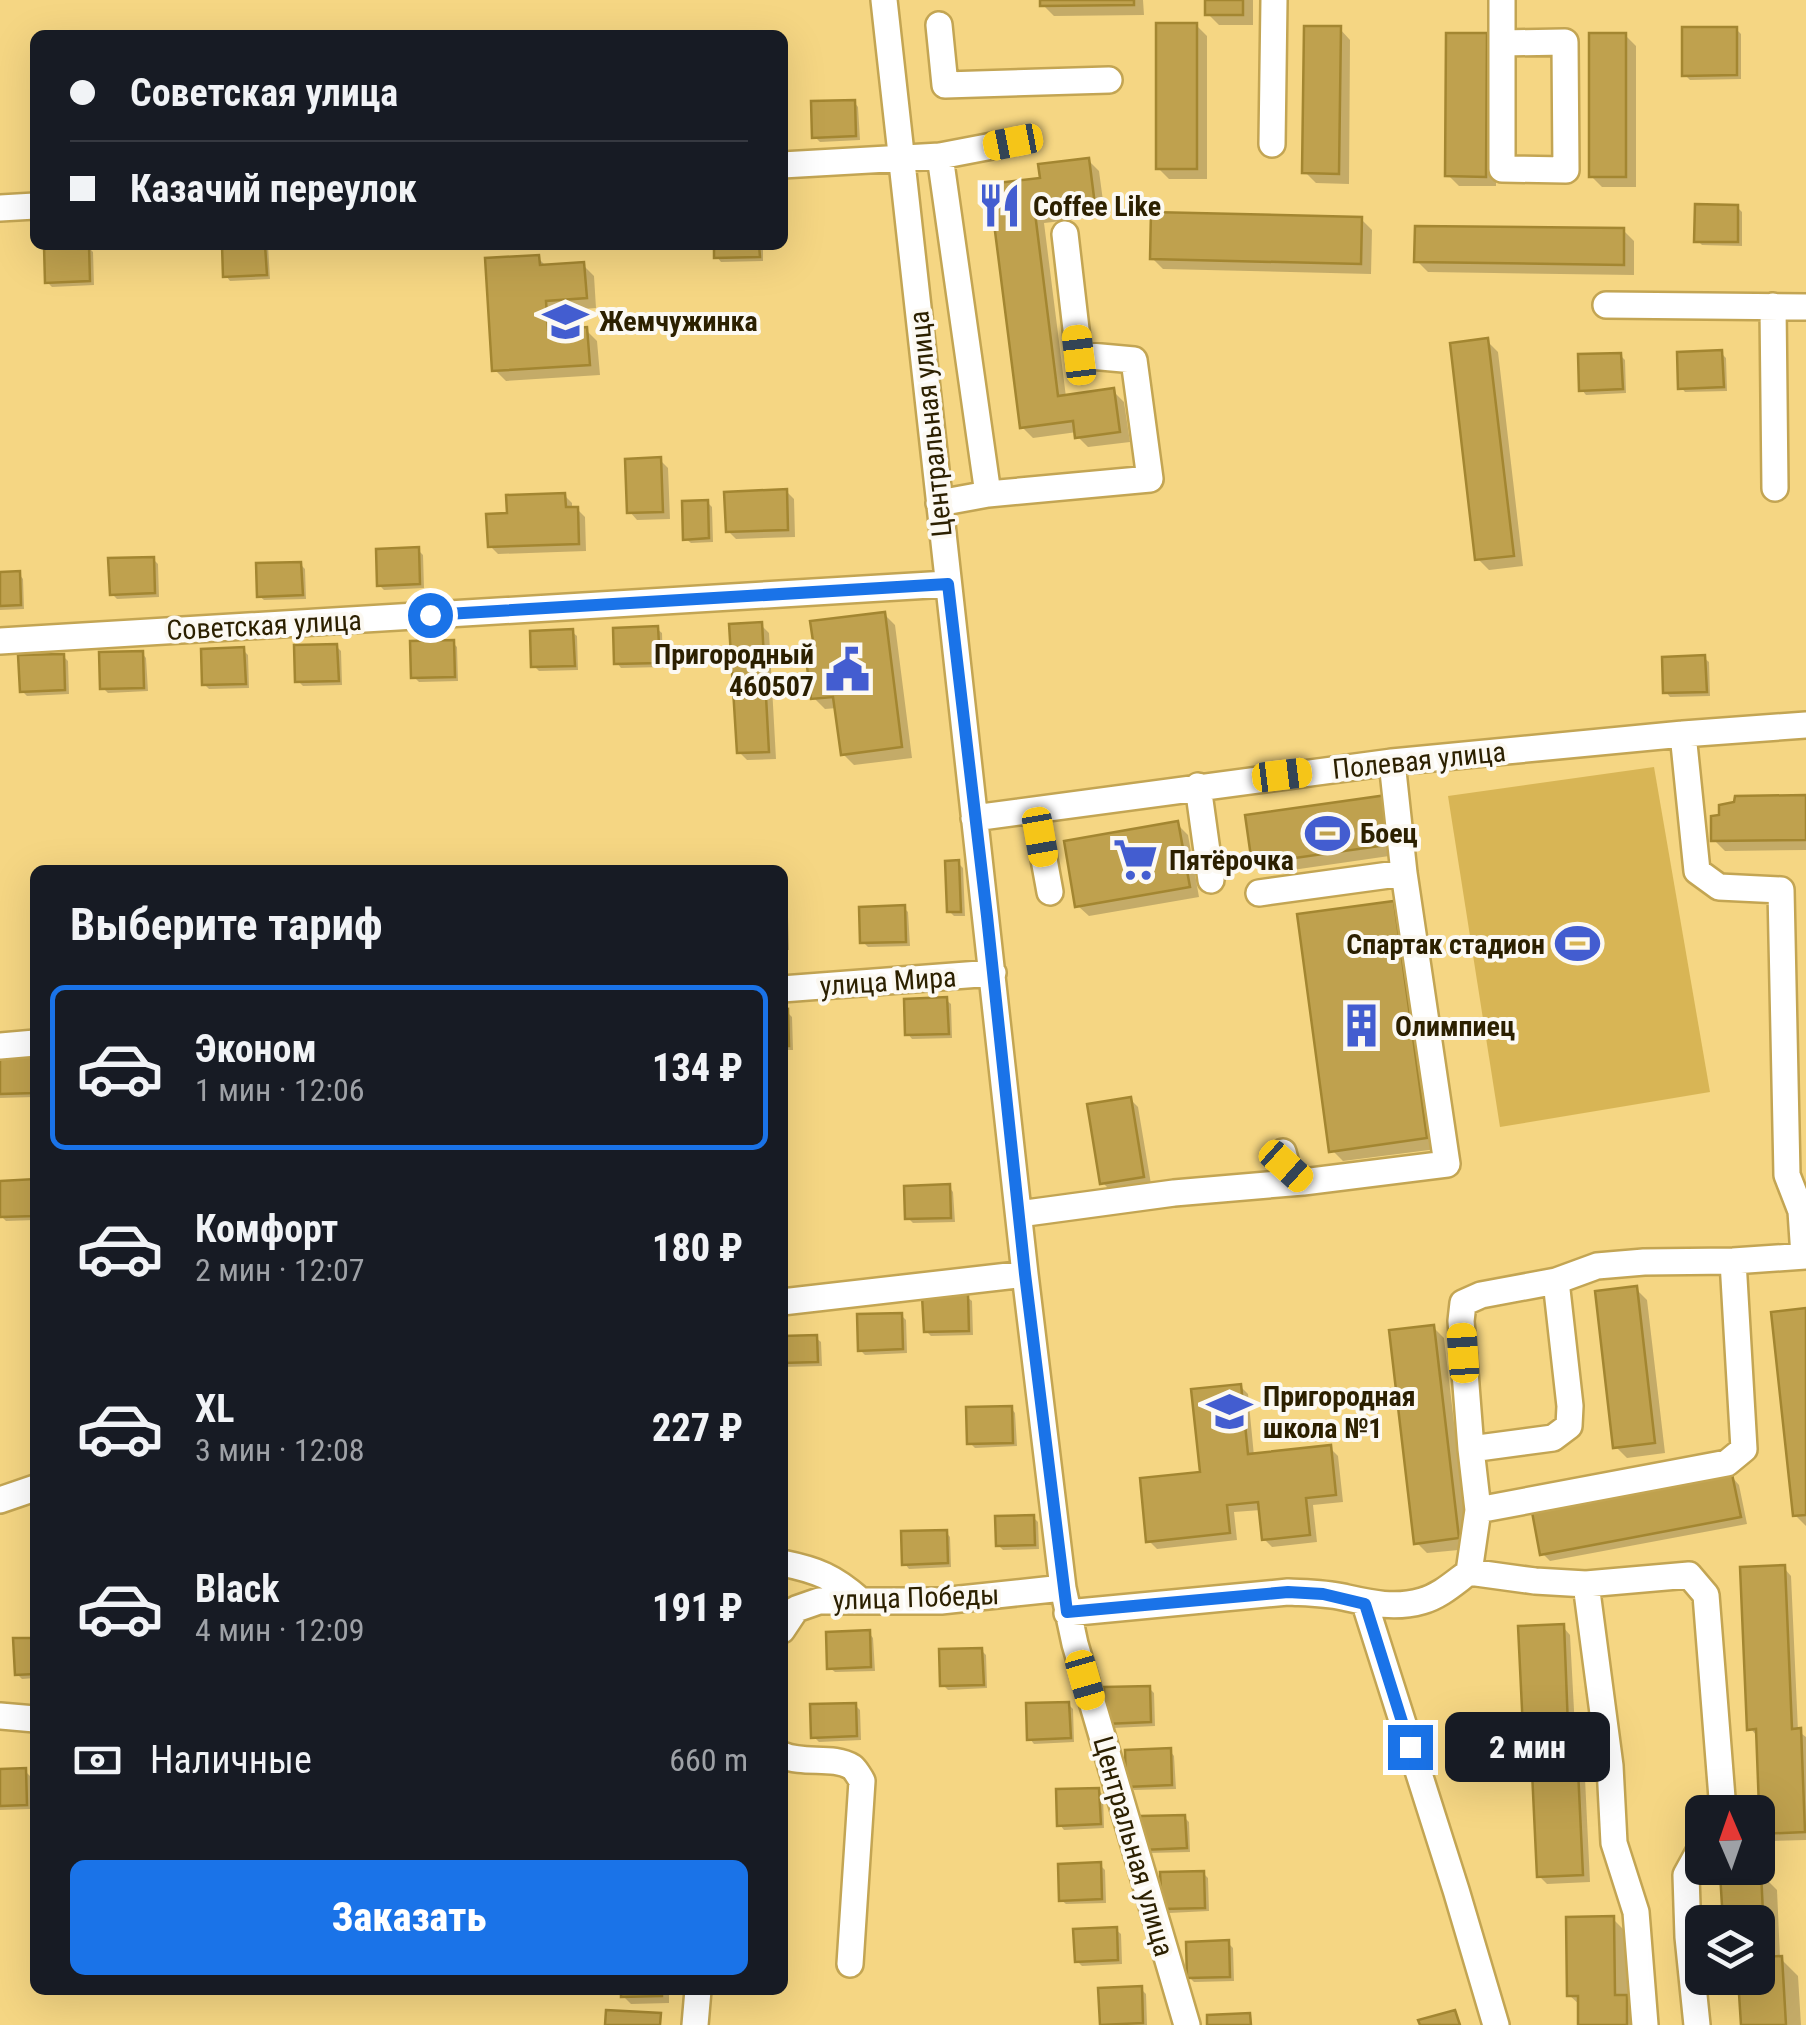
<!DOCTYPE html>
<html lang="ru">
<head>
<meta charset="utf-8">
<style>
	:root { --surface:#171b24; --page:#242831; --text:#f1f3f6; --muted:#9ea1a6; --line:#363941; --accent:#1a73e8 }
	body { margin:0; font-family:"Roboto Condensed",sans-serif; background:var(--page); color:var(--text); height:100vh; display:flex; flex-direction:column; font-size:38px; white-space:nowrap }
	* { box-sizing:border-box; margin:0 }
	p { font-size:32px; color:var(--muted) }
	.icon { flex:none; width:55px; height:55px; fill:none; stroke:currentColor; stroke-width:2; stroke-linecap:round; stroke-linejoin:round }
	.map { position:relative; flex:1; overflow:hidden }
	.details { position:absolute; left:30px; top:865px; width:758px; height:1130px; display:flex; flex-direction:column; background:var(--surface); border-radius:15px; box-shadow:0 10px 40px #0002 }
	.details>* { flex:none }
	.hud { position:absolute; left:30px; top:30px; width:758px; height:220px; border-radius:15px; box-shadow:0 10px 40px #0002; display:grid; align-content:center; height:220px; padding:0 40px; background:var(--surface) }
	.needle { width:65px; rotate:358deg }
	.controls { position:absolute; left:1685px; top:1795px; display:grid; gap:20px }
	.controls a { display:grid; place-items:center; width:90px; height:90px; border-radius:15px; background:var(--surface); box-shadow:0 10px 40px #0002; font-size:50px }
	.end { position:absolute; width:45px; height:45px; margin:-22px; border:12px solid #1a73e8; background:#fff; box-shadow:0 0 0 5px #fff }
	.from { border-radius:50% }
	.bubble { position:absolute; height:70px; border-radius:15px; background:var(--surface); box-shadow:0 10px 40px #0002; font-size:32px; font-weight:800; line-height:70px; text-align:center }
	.car { position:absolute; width:30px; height:60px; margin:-30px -15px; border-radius:12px; box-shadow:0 0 8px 2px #0007; background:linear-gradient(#f5c518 24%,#345 0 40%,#f5c518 0 76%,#345 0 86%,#f5c518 0) }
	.hud b { display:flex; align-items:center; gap:35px; height:95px; font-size:38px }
	.hud b+b { border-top:2px solid var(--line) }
	.hud i { width:25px; height:25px; background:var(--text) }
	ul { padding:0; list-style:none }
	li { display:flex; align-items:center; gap:30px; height:165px; margin:0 20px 15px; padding:0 20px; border:5px solid transparent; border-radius:15px }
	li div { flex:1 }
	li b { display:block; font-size:38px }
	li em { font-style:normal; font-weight:800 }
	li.on { border-color:var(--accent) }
	li>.icon { width:90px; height:90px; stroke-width:1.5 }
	h2 { padding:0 40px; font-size:45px; line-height:120px }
	.pay { display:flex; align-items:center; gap:25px; height:110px; padding:0 40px; font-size:38px }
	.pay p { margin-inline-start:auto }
	.button { display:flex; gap:20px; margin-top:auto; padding:20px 40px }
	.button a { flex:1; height:115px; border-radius:15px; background:var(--accent); color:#fff; font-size:40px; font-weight:800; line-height:115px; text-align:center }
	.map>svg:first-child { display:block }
	.grass { fill:#d8b555 }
	.shadow { fill:#0003 }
	.building { fill:#bfa14e; stroke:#a38631; stroke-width:2.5 }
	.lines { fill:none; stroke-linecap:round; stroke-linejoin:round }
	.minor-casing { stroke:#c3a553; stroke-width:30 }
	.minor { stroke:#fff; stroke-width:25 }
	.route { stroke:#1a73e8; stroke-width:12 }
	.labels { text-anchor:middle; stroke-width:8; stroke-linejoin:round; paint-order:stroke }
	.poi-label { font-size:28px; font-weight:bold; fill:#2c2000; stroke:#fcf9f2; text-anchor:start }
	.street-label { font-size:28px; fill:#2c2000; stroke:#fcf9f2 }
</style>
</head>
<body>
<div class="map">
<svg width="1806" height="2025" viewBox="0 0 1806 2025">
	<rect width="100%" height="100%" fill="#f5d683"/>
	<path class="grass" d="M1654 767 1710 1092 1500 1127 1448 796Z"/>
	<path class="shadow" d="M1043 0H1143L1144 15 1054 16 1043 5Z
		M1208 0H1253V25H1219L1208 14Z
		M1196 25 1207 36V179H1169L1158 168Z
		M1340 29 1350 40 1349 184 1316 183 1305 172Z
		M1736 29 1741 34V79L1690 80 1685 75Z
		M1625 35 1636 46V187H1602L1591 176Z
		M1486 36 1497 47 1496 186H1459L1448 175Z
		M854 102 858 107 860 140 820 142 815 137Z
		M1088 160 1099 171 1105 216 1044 223 1066 397 1113 391 1124 402 1130 442 1088 447 1077 436V432L1033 438 1022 427 991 186 1042 180Z
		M1737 207 1742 212V246L1702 245 1697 240Z
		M1361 219 1372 230 1371 274 1163 269 1152 258Z
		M1623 230 1634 241V275L1428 272 1417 261Z
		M224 245H268L270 279 230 281 226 276Z
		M716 245H763V261L721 262 717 257Z
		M88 247 93 252 94 285 52 287 47 282Z
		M538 258 547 267 583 265 594 276 596 308 556 311 557 332 586 330 597 341 600 375 506 381 495 370Z
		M1487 341 1498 352 1523 566 1489 570 1478 559Z
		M1721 353 1726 358 1727 391 1685 392 1681 387Z
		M1620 355 1625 360 1626 393 1586 395 1582 390Z
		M660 460 668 468 670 519 637 520 630 512Z
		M786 491 794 499 795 537 736 539 728 531Z
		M564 495 572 503V509H577L585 517 586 551 498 554 490 546 509 516Z
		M707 502 712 507 713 542 691 543 686 539Z
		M418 550 423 555 424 588 384 590 379 585Z
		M153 559 158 564 159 597 117 599 112 594Z
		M300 564 305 569 306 599 264 600 259 596Z
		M19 574 23 579 24 609 0 610V575Z
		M884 614 895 625 912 758 854 765 843 754 837 708 825 709 814 698Z
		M761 625 769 633 776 759 747 760 739 752Z
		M657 629 662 633 663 667 621 668 617 663Z
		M572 632 577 636 578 670 539 671 534 666Z
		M452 642 457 647 458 681 419 682 414 677Z
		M336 646 341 651 342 685 303 686 298 681Z
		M243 650 248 655 249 688 209 689 204 684Z
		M142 653 146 658 148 691 108 693 103 688Z
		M63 656 68 661 69 694 27 696 22 691Z
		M1704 658 1709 662 1710 696 1670 697 1666 692Z
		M1806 798V850L1725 851 1714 840Z
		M1397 809 1403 854 1265 874 1254 863Z
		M1177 824 1188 835 1199 897 1089 916 1078 906Z
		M958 863 963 868 965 916H954L949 911Z
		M1393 904 1404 915 1437 1149 1343 1161 1332 1150Z
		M904 908 908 912 910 946 868 947 863 942Z
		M782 912 788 917 789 950H782Z
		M946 1000 951 1004 952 1038 912 1039 908 1034Z
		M782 1012H787L792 1017 793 1050H782Z
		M31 1058 35 1062V1097L0 1098V1059Z
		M1130 1099 1138 1107 1151 1184 1111 1191 1103 1183Z
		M35 1182V1220L6 1221 1 1216 0 1183Z
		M949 1187 953 1192 955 1222 913 1223 908 1218Z
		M1636 1289 1647 1300 1665 1453 1627 1458 1616 1447Z
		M967 1297 972 1301 973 1335 931 1336 926 1331Z
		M1806 1310V1526L1795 1515Z
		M901 1315 906 1320 907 1353 865 1355 860 1350Z
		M1433 1327 1444 1338 1469 1549 1427 1553 1416 1542Z
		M816 1338 821 1342 822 1366 782 1367V1339Z
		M1240 1386 1248 1394 1254 1456 1330 1448 1338 1456 1343 1502 1313 1505 1317 1542 1272 1547 1264 1539 1261 1510 1234 1512 1237 1540 1157 1549 1149 1541 1203 1474Z
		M1011 1408 1015 1413 1017 1446 975 1448 970 1443Z
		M1732 1477 1739 1485 1747 1524 1550 1561 1542 1553Z
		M1033 1517 1038 1522 1039 1549 1003 1550 998 1545Z
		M946 1532 950 1537 951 1567 909 1569 905 1564Z
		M1784 1568 1791 1576 1798 1731 1806 1737V1840L1770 1841 1763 1833 1758 1737 1750 1728Z
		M1563 1627 1570 1635 1575 1729 1583 1737 1590 1882 1547 1884 1539 1876 1533 1737 1525 1729Z
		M869 1633 873 1638 875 1671 835 1672 830 1668Z
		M35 1640V1678L22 1679 17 1674Z
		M981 1650 986 1655 987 1688 948 1690 943 1685Z
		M1149 1688 1154 1693 1155 1726 1113 1728 1108 1723Z
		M1068 1704 1073 1709 1074 1742 1034 1744 1030 1739Z
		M855 1705 860 1710 861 1740 819 1742 814 1737Z
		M1170 1751 1174 1756 1176 1789 1134 1790 1129 1786Z
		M25 1771 30 1776 31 1809 0 1810V1772Z
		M1098 1790 1103 1795 1104 1828 1064 1830 1060 1825Z
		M1184 1817 1189 1822 1190 1852 1148 1853 1142 1819Z
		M1100 1865 1105 1870 1106 1903 1066 1904 1061 1900Z
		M1203 1873 1208 1878 1209 1911 1169 1913 1164 1908Z
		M1760 1873 1777 1890 1780 1958 1798 1976 1801 2025H1743L1741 1978H1758V1922H1725L1723 1875Z
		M1613 1919 1630 1936 1643 2025H1581V2006L1569 1995Z
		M1116 1930 1121 1934 1122 1964 1082 1966 1077 1961Z
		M1228 1943 1233 1948 1234 1981 1194 1982 1189 1977Z
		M1141 1989 1146 1994 1147 2025 1102 2024Z
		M623 1990H685L669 1991V2003L631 2004 623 1996Z"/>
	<path class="building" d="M1040 0H1134V5L1040 6Z
		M1205 0H1243V15H1205Z
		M1156 23H1197V169H1156Z
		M1304 26H1341L1339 174 1302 173Z
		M1682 27H1737V75L1682 76Z
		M1446 33H1487L1486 177 1445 176Z
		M1589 33H1626V177H1589Z
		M855 100 856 136 812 138 811 101Z
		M1089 158 1095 205 1035 213 1058 396 1114 388 1120 432 1075 438 1073 421 1020 428 989 184 1040 178 1038 164Z
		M1695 204 1738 205V242H1694Z
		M1151 212 1362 217 1361 264 1150 259Z
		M1415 226 1624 228V265L1414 262Z
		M89 245 90 281 45 283 44 246Z
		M222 245H265L267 275 223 277Z
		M714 245H759L760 257 714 258Z
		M539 255 540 265 584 262 587 298 546 301 548 330 587 327 590 365 492 371 485 258Z
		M1488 338 1514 556 1475 560 1450 343Z
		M1722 350 1724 387 1678 389 1677 352Z
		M1621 353 1623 389 1579 391 1578 354Z
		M661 457 663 512 627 513 625 459Z
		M787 489 788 530 726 532 724 492Z
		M565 493 566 507H578L579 544 488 547 486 514 507 513 506 495Z
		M708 500 709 538 683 540 682 501Z
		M419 547 420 584 377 586 376 549Z
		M154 557 155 593 110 595 108 558Z
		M301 562 303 595 257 597 256 563Z
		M20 571 21 605 0 606V572Z
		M885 612 902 747 841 755 833 697 811 699 804 642 813 641 810 621Z
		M762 622 769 752 737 753 729 624Z
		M658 626 660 663 614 664 613 628Z
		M573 629 575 666 531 667 530 631Z
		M454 640 455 677 411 678 410 641Z
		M337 644 339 681 295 682 294 645Z
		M244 647 246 684 202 685 201 649Z
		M143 651 144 688 100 689 99 652Z
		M64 654 65 690 20 692 18 655Z
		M1705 655 1707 692 1663 693 1662 657Z
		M1387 795 1394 844 1252 864 1245 815Z
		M1806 795V840L1711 841V816L1719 815V805L1734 802 1735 796Z
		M1178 821 1190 887 1075 907 1064 841Z
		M959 860 961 912H947L945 861Z
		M1394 901 1427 1138 1329 1152 1297 914Z
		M905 905 906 942 860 943 859 907Z
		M782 909H784L786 946H782Z
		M947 997 949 1034 905 1035 904 999Z
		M788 1009 789 1046H782V1010Z
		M32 1056 34 1093 0 1094V1057Z
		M1131 1097 1144 1177 1100 1184 1087 1104Z
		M35 1179V1216L0 1217V1181Z
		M950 1184 951 1218 905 1219 904 1186Z
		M1637 1286 1655 1443 1613 1448 1595 1291Z
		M968 1294 969 1331 924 1332 922 1296Z
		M1806 1308V1515L1793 1516 1771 1312Z
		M902 1313 903 1349 858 1351 857 1314Z
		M1434 1325 1459 1538 1414 1544 1389 1330Z
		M817 1335 818 1362 782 1363V1336Z
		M1241 1384 1248 1454 1331 1445 1336 1495 1306 1498 1310 1535 1262 1540 1258 1502 1227 1505 1230 1533 1146 1542 1140 1478 1200 1472 1191 1389Z
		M1012 1406 1013 1443 967 1444 966 1407Z
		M1732 1474 1741 1517 1540 1555 1532 1512Z
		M1034 1515 1035 1545 996 1546 995 1516Z
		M947 1530 948 1563 902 1565 901 1531Z
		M1785 1565 1792 1729 1801 1728 1805 1832 1760 1834 1756 1729 1747 1730 1740 1567Z
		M1564 1624 1568 1727H1576L1583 1875 1537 1877 1530 1729 1523 1730 1518 1626Z
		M870 1630 871 1667 827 1669 826 1632Z
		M13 1638H35V1674L15 1675Z
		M982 1648 984 1685 940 1686 939 1649Z
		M1150 1686 1151 1722 1105 1724 1104 1687Z
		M1069 1702 1071 1738 1027 1740 1026 1703Z
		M856 1703 857 1736 811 1738 810 1704Z
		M1171 1748 1172 1785 1126 1787 1125 1750Z
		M26 1768 27 1805 0 1806V1769Z
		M1099 1788 1101 1824 1057 1826 1056 1789Z
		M1185 1815 1187 1848 1141 1850 1140 1816Z
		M1101 1862 1102 1899 1059 1901 1058 1864Z
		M1204 1871 1205 1908 1162 1909 1160 1872Z
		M1761 1871 1765 1957 1782 1956 1786 2025H1741L1738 1978H1758V1922H1723L1720 1873Z
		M1614 1916 1615 1995H1627V2025H1578V1996H1567L1566 1917Z
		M1117 1927 1118 1960 1075 1962 1073 1929Z
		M1229 1940 1230 1977 1187 1978 1186 1942Z
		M1142 1986 1143 2023 1100 2025 1098 1988Z
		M621 1990H662V1996L621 1997Z
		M606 2010 661 2013 660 2025H605Z
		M1455 2010 1460 2025H1420L1418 2020Z
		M1250 2013 1251 2025H1207V2015Z"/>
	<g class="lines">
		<defs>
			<path id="minor" d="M884 0 1025 1274 1063 1588 1075 1644 1187 2025
				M939 25 945 85 1109 80
				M1502 43V169L1566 170 1565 42 1502 43V0
				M1272 144 1274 0
				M940 156 988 494
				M782 165 940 156 1013 142
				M0 208 35 206
				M1606 305 1806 307
				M1773 306 1775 488
				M939 503 988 494 1150 479 1134 360 1079 355 1065 234
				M0 641 947 584
				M1683 734 1697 871 1719 887 1781 890 1787 1175 1801 1211 1804 1256
				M1198 786 1211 880
				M1035 810 1050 892
				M974 818 1392 762 1683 734 1806 725
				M1259 893 1404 873
				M782 989 993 973
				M0 1046 35 1043
				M1283 1152 1287 1167 1303 1182 1447 1164 1404 873 1392 762
				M1019 1214 1174 1193 1303 1182
				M1556 1281 1597 1266 1644 1262 1733 1261 1806 1256
				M782 1302 1025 1274
				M0 1500 35 1488
				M1478 1510 1727 1463 1744 1449 1733 1261
				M782 1563C817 1570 834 1577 860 1600
				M1469 1572 1535 1581 1586 1584 1689 1575 1706 1595 1722 1798 1718 1812
				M1586 1584 1610 1766 1614 1843 1636 1912 1645 2025
				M1365 1604 1456 1890 1496 2025
				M1067 1613 1288 1592C1306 1593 1325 1593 1343 1597 1370 1603 1394 1609 1422 1601 1440 1596 1454 1583 1469 1572L1478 1510 1471 1449 1461 1321 1463 1303 1481 1295 1556 1281 1570 1406 1569 1426 1553 1438 1471 1449
				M782 1630 796 1609 819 1601H941L1063 1588
				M0 1716 35 1719
				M782 1755C804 1765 833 1755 852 1767 855 1769 861 1779 862 1781L850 1964
				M695 2025 698 1990
				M1697 2025 1688 1937 1686 1875 1702 1846"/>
		</defs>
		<use href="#minor" class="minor-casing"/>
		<use href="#minor" class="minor"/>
	</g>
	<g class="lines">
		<path class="route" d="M430 615 948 584 987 916 1025 1274 1067 1612 1288 1592 1323 1594 1365 1604 1410 1747"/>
	</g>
	<defs>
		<symbol id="restaurant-bare" viewBox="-9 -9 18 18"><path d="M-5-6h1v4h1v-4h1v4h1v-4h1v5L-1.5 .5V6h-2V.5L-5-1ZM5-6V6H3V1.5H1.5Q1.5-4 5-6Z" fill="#435dd0" stroke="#fcf9f2" stroke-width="2.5" paint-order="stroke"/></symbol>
		<symbol id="school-bare" viewBox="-9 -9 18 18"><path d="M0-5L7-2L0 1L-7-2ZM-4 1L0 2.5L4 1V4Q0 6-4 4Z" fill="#435dd0" stroke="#fcf9f2" stroke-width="2.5" paint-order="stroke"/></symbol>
		<symbol id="civic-bare" viewBox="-9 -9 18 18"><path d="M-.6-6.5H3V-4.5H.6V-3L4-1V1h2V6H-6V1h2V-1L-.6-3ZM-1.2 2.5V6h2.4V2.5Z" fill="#435dd0" stroke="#fcf9f2" stroke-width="2.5" paint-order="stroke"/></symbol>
		<symbol id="stadium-bare" viewBox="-9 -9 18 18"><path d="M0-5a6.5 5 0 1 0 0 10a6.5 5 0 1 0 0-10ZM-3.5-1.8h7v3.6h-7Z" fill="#435dd0" stroke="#fcf9f2" stroke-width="2.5" paint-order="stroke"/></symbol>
		<symbol id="supermarket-bare" viewBox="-9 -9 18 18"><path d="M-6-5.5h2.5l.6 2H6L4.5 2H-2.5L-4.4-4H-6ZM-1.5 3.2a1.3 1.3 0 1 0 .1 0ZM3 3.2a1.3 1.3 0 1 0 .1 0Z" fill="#435dd0" stroke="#fcf9f2" stroke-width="2.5" paint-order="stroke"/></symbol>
		<symbol id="building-bare" viewBox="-9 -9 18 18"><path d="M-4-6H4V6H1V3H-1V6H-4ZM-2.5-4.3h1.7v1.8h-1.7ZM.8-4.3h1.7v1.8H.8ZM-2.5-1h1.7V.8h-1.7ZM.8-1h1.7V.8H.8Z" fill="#435dd0" stroke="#fcf9f2" stroke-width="2.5" paint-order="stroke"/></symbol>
	</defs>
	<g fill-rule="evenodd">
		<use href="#restaurant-bare" x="968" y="174" width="63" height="63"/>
		<use href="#school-bare" x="534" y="290" width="63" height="63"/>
		<use href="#civic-bare" x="816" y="638" width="63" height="63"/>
		<use href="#stadium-bare" x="1296" y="802" width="63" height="63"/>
		<use href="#supermarket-bare" x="1104" y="828" width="63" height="63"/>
		<use href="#stadium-bare" x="1546" y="912" width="63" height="63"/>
		<use href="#building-bare" x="1330" y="994" width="63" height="63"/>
		<use href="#school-bare" x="1198" y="1380" width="63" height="63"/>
	</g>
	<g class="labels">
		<g class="poi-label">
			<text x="1033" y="216">Coffee Like</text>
			<text x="599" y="331">Жемчужинка</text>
			<text x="814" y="664" text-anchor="end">Пригородный<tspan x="814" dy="32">460507</tspan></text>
			<text x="1360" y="843">Боец</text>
			<text x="1169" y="870">Пятёрочка</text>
			<text x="1545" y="954" text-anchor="end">Спартак стадион</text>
			<text x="1395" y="1036">Олимпиец</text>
			<text x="1263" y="1406">Пригородная<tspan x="1263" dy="32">школа №1</tspan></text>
		</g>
		<g class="street-label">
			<text transform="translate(930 424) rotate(-96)" y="10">Центральная улица</text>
			<text transform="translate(264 625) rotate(-3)" y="10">Советская улица</text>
			<text transform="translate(1419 760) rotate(-6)" y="10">Полевая улица</text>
			<text transform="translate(888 981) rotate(-4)" y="10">улица Мира</text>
			<text transform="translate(916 1597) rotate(-2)" y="10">улица Победы</text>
			<text transform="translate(1134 1846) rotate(74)" y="10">Центральная улица</text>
		</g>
	</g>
</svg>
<div class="controls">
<a><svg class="needle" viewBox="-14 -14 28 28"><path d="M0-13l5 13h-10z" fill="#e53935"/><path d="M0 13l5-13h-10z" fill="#9ea1a6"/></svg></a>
<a><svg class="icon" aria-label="layers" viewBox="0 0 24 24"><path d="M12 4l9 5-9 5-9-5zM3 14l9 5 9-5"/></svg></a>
</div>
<i class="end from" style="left:430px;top:615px"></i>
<i class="end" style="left:1410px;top:1747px"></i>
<div class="bubble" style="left:1445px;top:1712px;width:165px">2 мин</div>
<i class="car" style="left:1013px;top:142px;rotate:259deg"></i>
<i class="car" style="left:1079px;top:355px;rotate:353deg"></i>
<i class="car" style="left:1282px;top:775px;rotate:83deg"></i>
<i class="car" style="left:1040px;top:837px;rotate:170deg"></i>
<i class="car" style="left:1286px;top:1166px;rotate:132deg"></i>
<i class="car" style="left:1463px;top:1353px;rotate:356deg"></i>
<i class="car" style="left:1085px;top:1680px;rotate:164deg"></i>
<div class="hud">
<b><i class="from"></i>Советская улица</b>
<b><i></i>Казачий переулок</b>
</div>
<section class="details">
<h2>Выберите тариф</h2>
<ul>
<li class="on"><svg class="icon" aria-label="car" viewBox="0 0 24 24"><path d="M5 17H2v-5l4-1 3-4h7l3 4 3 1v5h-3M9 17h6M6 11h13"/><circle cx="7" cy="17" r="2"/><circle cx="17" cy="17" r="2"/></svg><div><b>Эконом</b><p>1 мин · 12:06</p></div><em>134 ₽</em></li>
<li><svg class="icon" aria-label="car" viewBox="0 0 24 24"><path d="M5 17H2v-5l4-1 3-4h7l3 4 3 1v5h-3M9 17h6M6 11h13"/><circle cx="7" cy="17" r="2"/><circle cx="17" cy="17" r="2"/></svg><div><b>Комфорт</b><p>2 мин · 12:07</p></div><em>180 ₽</em></li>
<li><svg class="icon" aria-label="car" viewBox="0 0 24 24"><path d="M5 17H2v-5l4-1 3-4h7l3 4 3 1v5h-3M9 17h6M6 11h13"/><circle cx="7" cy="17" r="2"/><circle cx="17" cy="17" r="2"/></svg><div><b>XL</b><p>3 мин · 12:08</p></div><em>227 ₽</em></li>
<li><svg class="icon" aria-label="car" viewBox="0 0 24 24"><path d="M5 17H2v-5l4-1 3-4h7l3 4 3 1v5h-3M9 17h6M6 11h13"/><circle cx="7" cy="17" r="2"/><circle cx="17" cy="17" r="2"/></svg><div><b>Black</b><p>4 мин · 12:09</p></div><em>191 ₽</em></li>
</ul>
<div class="pay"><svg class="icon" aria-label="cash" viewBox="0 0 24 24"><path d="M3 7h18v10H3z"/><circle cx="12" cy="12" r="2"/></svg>Наличные<p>660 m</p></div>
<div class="button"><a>Заказать</a></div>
</section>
</div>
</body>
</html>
